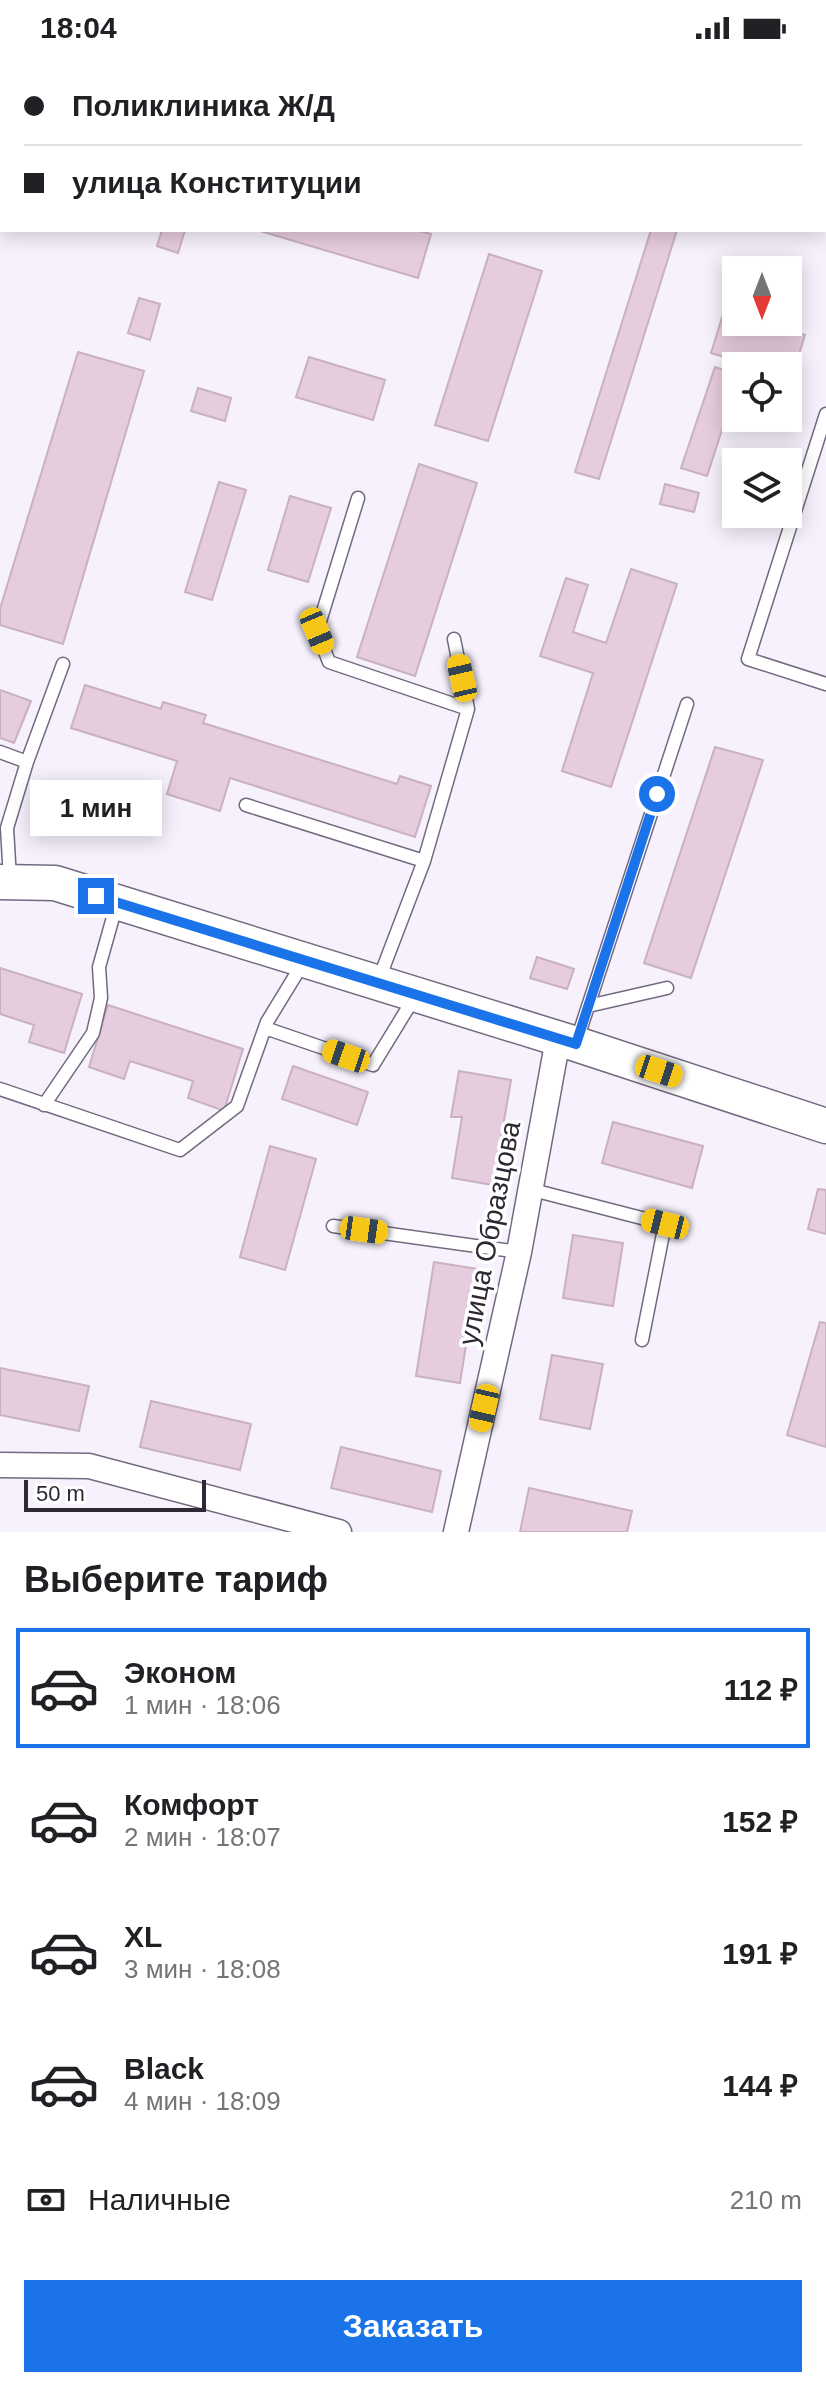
<!DOCTYPE html>
<html lang="ru">
<head>
<meta charset="utf-8">
<style>
	:root { --surface:#fff; --page:#f2f2f2; --text:#202124; --muted:#757577; --line:#e0e0e0; --accent:#1a73e8 }
	body { margin:0; font-family:Helvetica,sans-serif; background:var(--page); color:var(--text); height:100vh; display:flex; flex-direction:column; font-size:30px; white-space:nowrap }
	* { box-sizing:border-box; margin:0 }
	p { font-size:26px; color:var(--muted) }
	.icon { flex:none; width:44px; height:44px; fill:none; stroke:currentColor; stroke-width:2; stroke-linecap:round; stroke-linejoin:round }
	.map { position:relative; height:1476px; overflow:hidden }
	.drawer { display:flex; flex-direction:column; background:var(--surface); flex:1 }
	.drawer>* { flex:none }
	.hud { position:absolute; left:0px; top:0px; width:826px; height:176px; box-shadow:0 4px 20px #0003; display:grid; align-content:center; height:176px; padding:0 24px; background:var(--surface) }
	.needle { width:52px; rotate:180deg }
	.fabs { position:absolute; left:722px; top:200px; display:grid; gap:16px }
	.fabs a { display:grid; place-items:center; width:80px; height:80px; border-radius:0px; background:var(--surface); box-shadow:0 4px 20px #0003; font-size:40px }
	.scale { position:absolute; left:24px; bottom:20px; width:182px; box-sizing:border-box; padding-left:8px; border:4px solid #2d2833; border-top:0; font-size:22px; line-height:28px; white-space:nowrap; color:#2d2833; -webkit-text-stroke:6px #fff; paint-order:stroke }
	.end { position:absolute; width:36px; height:36px; margin:-18px; border:10px solid #1a73e8; background:#fff; box-shadow:0 0 0 4px #fff }
	.from { border-radius:50% }
	.bubble { position:absolute; height:56px; border-radius:0px; background:var(--surface); box-shadow:0 4px 20px #0003; font-size:26px; font-weight:600; line-height:56px; text-align:center }
	.car { position:absolute; width:24px; height:48px; margin:-24px -12px; border-radius:10px; box-shadow:0 0 6px 2px #0007; background:linear-gradient(#f5c518 24%,#345 0 40%,#f5c518 0 76%,#345 0 86%,#f5c518 0) }
	.hud b { display:flex; align-items:center; gap:28px; height:76px; font-size:30px }
	.hud b+b { border-top:2px solid var(--line) }
	.hud i { width:20px; height:20px; background:var(--text) }
	ul { padding:0; list-style:none }
	li { display:flex; align-items:center; gap:24px; height:120px; margin:0 16px 12px; padding:0 8px; border:4px solid transparent; border-radius:0px }
	li div { flex:1 }
	li b { display:block; font-size:30px }
	li em { font-style:normal; font-weight:600 }
	li.selected { border-color:var(--accent) }
	li>.icon { width:72px; height:72px; stroke-width:1.5 }
	h2 { padding:0 24px; font-size:36px; line-height:96px }
	.pay { display:flex; align-items:center; gap:20px; height:88px; padding:0 24px; font-size:30px }
	.pay p { margin-inline-start:auto }
	.cta { display:flex; gap:16px; margin-top:auto; padding:16px 24px }
	.cta a { flex:1; height:92px; border-radius:0px; background:var(--accent); color:#fff; font-size:32px; font-weight:600; line-height:92px; text-align:center }
	.status { display:flex; justify-content:space-between; align-items:center; height:56px; padding:0 40px; background:var(--surface); direction:ltr }
	.status svg { height:22px; fill:currentColor }
	.map>svg:first-child { display:block }
	.building { fill:#e6ccdf; stroke:#c9b0c2; stroke-width:2 }
	.lines { fill:none; stroke-linecap:round; stroke-linejoin:round }
	.lane-casing { stroke:#746981; stroke-width:15 }
	.street-casing { stroke:#746981; stroke-width:27 }
	.secondary-casing { stroke:#746981; stroke-width:37 }
	.lane { stroke:#fff; stroke-width:12 }
	.street { stroke:#fff; stroke-width:24 }
	.secondary { stroke:#fff; stroke-width:34 }
	.route { stroke:#1a73e8; stroke-width:10 }
	.labels { text-anchor:middle; stroke-width:7; stroke-linejoin:round; paint-order:stroke }
	.street-label { font-size:28px; fill:#2d2833; stroke:#fff }
</style>
</head>
<body>
<div class="status"><b>18:04</b><svg viewBox="0 0 49 12"><path d="M0 12V9h3v3zM5 12V6h3v6zM10 12V3h3v9zM15 12V0h3v12zM26 1h20v11H26zM47 4h2v5h-2z"/></svg></div>
<div class="map">
<svg width="826" height="1476" viewBox="0 0 826 1476">
	<rect width="100%" height="100%" fill="#f6f1fc"/>
	<path class="building" d="M181 0H233L181 2Z
		M824 83H826V146H824Z
		M162 174H185L178 197 157 190Z
		M257 174H416L431 178 418 222Z
		M651 174H677L599 423 575 416Z
		M489 198 542 215 488 385 435 369Z
		M139 242 160 248 150 284 128 277Z
		M724 255 736 258V266H761L805 279 792 321 788 320V310H755L711 297Z
		M78 296 144 315 63 588 0 569V553Z
		M309 301 385 324 373 364 296 341Z
		M715 311 736 318V331L707 420 681 412Z
		M198 332 231 342 225 365 191 355Z
		M419 408 477 427 415 620 357 601Z
		M219 426 246 434 212 544 185 536Z
		M665 428 699 437 694 456 660 448Z
		M290 440 331 452 308 526 268 514Z
		M631 513 677 528 611 731 562 715 593 617 540 600 566 522 588 529 573 576 606 587Z
		M85 629 161 653 163 646 206 659 203 667 397 728 400 720 431 730 415 781 230 722 220 755 167 738 177 705 71 672Z
		M0 634 31 645 14 687 0 682Z
		M715 691 763 704 691 922 644 907Z
		M537 901 574 913 567 933 530 922Z
		M0 912 82 938 64 997 29 986 34 969 0 958Z
		M108 949 243 993 224 1055 188 1042 193 1025 130 1005 124 1023 89 1011Z
		M293 1010 368 1036 357 1069 282 1043Z
		M459 1015 511 1024 493 1129 452 1122 462 1061H451Z
		M613 1066 703 1090 692 1132 602 1107Z
		M270 1090 316 1103 285 1214 240 1201Z
		M818 1133 826 1134V1178L808 1173Z
		M573 1179 623 1187 613 1250 563 1242Z
		M434 1206 478 1213 460 1327 416 1320Z
		M820 1266 826 1267V1391L787 1379Z
		M552 1299 603 1308 590 1373 540 1363Z
		M0 1312 89 1330 79 1375 0 1359Z
		M151 1345 251 1368 240 1414 140 1391Z
		M341 1391 441 1415 432 1456 331 1432Z
		M529 1432 632 1455 627 1476H520Z"/>
	<g class="lines">
		<defs>
			<path id="lane" d="M164 2V0
				M824 12 826 13
				M824 164H826
				M826 358 748 603 826 628
				M358 442 317 575 329 606 468 653
				M0 696 27 706 7 772 10 823
				M27 706 63 608
				M246 749 424 805
				M379 923 424 805 468 653 454 583
				M588 950 667 932
				M265 972 373 1009 414 942
				M576 987 687 648
				M0 1033 180 1094 237 1050 267 966 303 907
				M44 1049 93 977 101 942 99 911 117 847
				M529 1133 665 1168 642 1284
				M333 1170 519 1196"/>
			<path id="street" d="M0 1409 89 1410 339 1476
				M456 1476 519 1196 558 983"/>
			<path id="secondary" d="M0 826 55 827 576 988 826 1070"/>
		</defs>
		<use href="#lane" class="lane-casing"/>
		<use href="#street" class="street-casing"/>
		<use href="#secondary" class="secondary-casing"/>
		<use href="#lane" class="lane"/>
		<use href="#street" class="street"/>
		<use href="#secondary" class="secondary"/>
	</g>
	<g class="lines">
		<path class="route" d="M96 840 576 988 657 738"/>
	</g>
	<g class="labels">
		<g class="street-label">
			<text transform="translate(489 1177) rotate(-79)" y="10">улица Образцова</text>
		</g>
	</g>
</svg>
<div class="fabs">
<a><svg class="needle" viewBox="-14 -14 28 28"><path d="M0-13l5 13h-10z" fill="#e53935"/><path d="M0 13l5-13h-10z" fill="#757577"/></svg></a>
<a><svg class="icon" aria-label="locate" viewBox="0 0 24 24"><circle cx="12" cy="12" r="6"/><path d="M12 2v4M12 18v4M2 12h4M18 12h4"/></svg></a>
<a><svg class="icon" aria-label="layers" viewBox="0 0 24 24"><path d="M12 4l9 5-9 5-9-5zM3 14l9 5 9-5"/></svg></a>
</div>
<div class="scale">50 m</div>
<i class="end from" style="left:657px;top:738px"></i>
<i class="end" style="left:96px;top:840px"></i>
<div class="bubble" style="left:30px;top:724px;width:132px">1 мин</div>
<i class="car" style="left:317px;top:575px;rotate:157deg"></i>
<i class="car" style="left:462px;top:622px;rotate:347deg"></i>
<i class="car" style="left:346px;top:1000px;rotate:289deg"></i>
<i class="car" style="left:659px;top:1015px;rotate:108deg"></i>
<i class="car" style="left:665px;top:1168px;rotate:284deg"></i>
<i class="car" style="left:364px;top:1174px;rotate:98deg"></i>
<i class="car" style="left:484px;top:1352px;rotate:193deg"></i>
<div class="hud">
<b><i class="from"></i>Поликлиника Ж/Д</b>
<b><i></i>улица Конституции</b>
</div>
</div>
<section class="drawer">
<h2>Выберите тариф</h2>
<ul>
<li class="selected"><svg class="icon" aria-label="car" viewBox="0 0 24 24"><path d="M5 17H2v-5l4-1 3-4h7l3 4 3 1v5h-3M9 17h6M6 11h13"/><circle cx="7" cy="17" r="2"/><circle cx="17" cy="17" r="2"/></svg><div><b>Эконом</b><p>1 мин · 18:06</p></div><em>112 ₽</em></li>
<li><svg class="icon" aria-label="car" viewBox="0 0 24 24"><path d="M5 17H2v-5l4-1 3-4h7l3 4 3 1v5h-3M9 17h6M6 11h13"/><circle cx="7" cy="17" r="2"/><circle cx="17" cy="17" r="2"/></svg><div><b>Комфорт</b><p>2 мин · 18:07</p></div><em>152 ₽</em></li>
<li><svg class="icon" aria-label="car" viewBox="0 0 24 24"><path d="M5 17H2v-5l4-1 3-4h7l3 4 3 1v5h-3M9 17h6M6 11h13"/><circle cx="7" cy="17" r="2"/><circle cx="17" cy="17" r="2"/></svg><div><b>XL</b><p>3 мин · 18:08</p></div><em>191 ₽</em></li>
<li><svg class="icon" aria-label="car" viewBox="0 0 24 24"><path d="M5 17H2v-5l4-1 3-4h7l3 4 3 1v5h-3M9 17h6M6 11h13"/><circle cx="7" cy="17" r="2"/><circle cx="17" cy="17" r="2"/></svg><div><b>Black</b><p>4 мин · 18:09</p></div><em>144 ₽</em></li>
</ul>
<div class="pay"><svg class="icon" aria-label="cash" viewBox="0 0 24 24"><path d="M3 7h18v10H3z"/><circle cx="12" cy="12" r="2"/></svg>Наличные<p>210 m</p></div>
<div class="cta"><a>Заказать</a></div>
</section>
</body>
</html>
